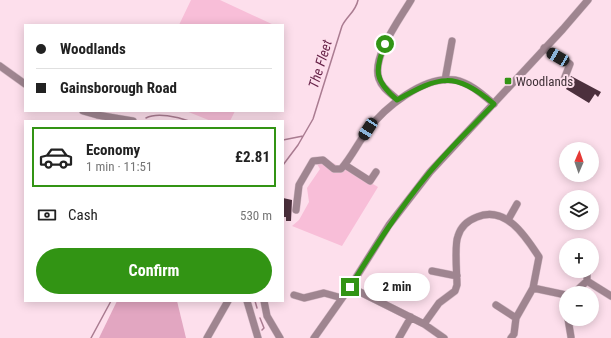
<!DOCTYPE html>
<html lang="en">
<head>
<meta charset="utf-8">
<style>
	:root { --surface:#fff; --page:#f6f6f6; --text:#222; --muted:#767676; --line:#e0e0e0; --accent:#329414 }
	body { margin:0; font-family:"Roboto Condensed",sans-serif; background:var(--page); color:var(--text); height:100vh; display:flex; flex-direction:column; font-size:15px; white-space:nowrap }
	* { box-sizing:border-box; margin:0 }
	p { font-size:13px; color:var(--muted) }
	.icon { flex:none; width:22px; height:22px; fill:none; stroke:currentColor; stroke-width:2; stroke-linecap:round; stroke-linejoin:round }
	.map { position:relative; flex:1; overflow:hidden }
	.side { position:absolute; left:24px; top:120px; width:260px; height:182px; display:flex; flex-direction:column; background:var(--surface); border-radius:0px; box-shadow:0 2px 10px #0003 }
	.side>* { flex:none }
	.guide { position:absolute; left:24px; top:24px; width:260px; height:88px; border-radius:0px; box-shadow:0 2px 10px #0003; display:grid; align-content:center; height:88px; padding:0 12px; background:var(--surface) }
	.needle { width:26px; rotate:2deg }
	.buttons { position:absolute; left:559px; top:142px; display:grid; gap:8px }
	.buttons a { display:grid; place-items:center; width:40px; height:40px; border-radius:50%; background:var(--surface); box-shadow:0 2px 10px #0003; font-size:20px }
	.end { position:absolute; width:18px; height:18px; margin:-9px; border:5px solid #329414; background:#fff; box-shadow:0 0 0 2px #fff }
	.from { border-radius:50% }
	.bubble { position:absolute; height:28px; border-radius:14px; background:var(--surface); box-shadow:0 2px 10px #0003; font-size:13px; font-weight:700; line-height:28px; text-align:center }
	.car { position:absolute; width:12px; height:24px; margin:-12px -6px; border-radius:5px; box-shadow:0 0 3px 1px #0007; background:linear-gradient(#222 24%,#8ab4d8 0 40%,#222 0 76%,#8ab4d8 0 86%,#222 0) }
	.guide b { display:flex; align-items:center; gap:14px; height:38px; font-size:15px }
	.guide b+b { border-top:1px solid var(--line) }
	.guide i { width:10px; height:10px; background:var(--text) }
	ul { padding:7px 0 0; list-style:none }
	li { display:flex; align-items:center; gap:12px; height:60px; margin:0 8px 6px; padding:0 4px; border:2px solid transparent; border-radius:0px }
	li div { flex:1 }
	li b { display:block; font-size:15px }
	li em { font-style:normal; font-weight:700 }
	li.on { border-color:var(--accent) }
	li>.icon { width:36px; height:36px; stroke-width:1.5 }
	.pay { display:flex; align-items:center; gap:10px; height:44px; padding:0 12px; font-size:15px }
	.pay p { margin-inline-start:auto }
	.action { display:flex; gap:8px; margin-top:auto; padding:8px 12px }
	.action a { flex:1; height:46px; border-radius:24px; background:var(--accent); color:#fff; font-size:16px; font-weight:700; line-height:46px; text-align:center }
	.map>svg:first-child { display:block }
	.green { fill:#f8bed8 }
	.forest { fill:#e2a6c1 }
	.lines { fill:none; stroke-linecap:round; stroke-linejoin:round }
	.stream { stroke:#aa7c91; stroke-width:1.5 }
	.building { fill:#4c303d }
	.minor-casing { stroke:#d7bcc8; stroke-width:8 }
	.minor { stroke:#9f8590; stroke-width:7 }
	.route { stroke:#329414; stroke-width:5 }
	.poi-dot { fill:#329414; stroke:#fddfec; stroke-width:1.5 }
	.labels { text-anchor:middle; stroke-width:4; stroke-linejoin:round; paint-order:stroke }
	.poi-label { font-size:13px; fill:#3e3036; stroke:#fddfec; text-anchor:start }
	.water-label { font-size:14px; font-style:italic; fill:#631e44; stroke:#fddfec }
</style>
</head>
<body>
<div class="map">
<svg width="611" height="338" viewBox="0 0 611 338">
	<rect width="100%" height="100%" fill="#fddfec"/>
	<path class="green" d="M191 0H220L274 25H179Z
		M186 111H235L230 121H211Z
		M323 157 340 167 341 165 378 187 342 246 292 226 299 220 309 202 307 188 320 169 317 164Z"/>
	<path class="forest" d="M117 301H177L186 338H99Z"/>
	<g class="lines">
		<path class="stream" d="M146 118C157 112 178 117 189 121
			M283 140 303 136
			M283 165 298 145 313 119 342 26C347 16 356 11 358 0
			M255 301 257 308
			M260 318 264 328 262 330
			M91 338 111 301"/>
	</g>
	<path class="building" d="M571 76 601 92 598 97 595 94 589 103 566 89 570 82 569 81Z
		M283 198 292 200 291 221H286V217H283Z"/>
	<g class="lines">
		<defs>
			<path id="minor" d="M544 48 570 64 563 82
				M0 66 25 84
				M445 80 452 41
				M397 99C390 93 382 88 379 79 371 57 400 19 411 0
				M83 111 97 115 133 121
				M345 165 370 181 376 172
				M296 210 299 185 313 161 323 160 334 169H341C351 158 358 143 367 131 384 108 424 75 455 80 470 83 482 94 494 104
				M508 220 517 204
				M432 271 457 276
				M587 281 611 296
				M350 287 424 324 444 338
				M533 288 566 295
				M574 293 587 281V271
				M294 295 304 298 324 293 342 298
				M247 301 258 338
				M264 301 267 316 280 338
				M496 305 516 318
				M568 319 571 337
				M424 324 439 303 455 291 457 285C457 273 454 245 458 236 461 226 469 220 477 217 506 205 526 237 539 257L533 288 516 318 514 334 511 338
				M207 338 228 301
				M314 338 350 287 389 225 430 172 563 29 588 0
				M399 338 411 317"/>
		</defs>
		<use href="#minor" class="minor-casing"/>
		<use href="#minor" class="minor"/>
	</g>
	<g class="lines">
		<path class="route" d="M350 287C375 247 399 209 429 173 449 149 472 127 494 104 454 71 440 76 397 100 375 81 374 71 385 44"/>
	</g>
	<rect class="poi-dot" x="504" y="77" width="8" height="8" rx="2"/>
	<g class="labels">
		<g class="poi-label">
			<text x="516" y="86">Woodlands</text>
		</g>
		<g class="water-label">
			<text transform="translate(320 64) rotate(-73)" y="5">The Fleet</text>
		</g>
	</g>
</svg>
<div class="buttons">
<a><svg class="needle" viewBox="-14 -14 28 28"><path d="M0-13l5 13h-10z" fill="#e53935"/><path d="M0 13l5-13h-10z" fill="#767676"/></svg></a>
<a><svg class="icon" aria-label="layers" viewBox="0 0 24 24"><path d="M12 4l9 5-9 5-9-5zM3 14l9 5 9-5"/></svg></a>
<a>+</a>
<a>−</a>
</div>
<i class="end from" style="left:385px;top:44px"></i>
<i class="end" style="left:350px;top:287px"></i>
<div class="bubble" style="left:364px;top:273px;width:66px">2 min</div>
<i class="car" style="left:558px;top:57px;rotate:300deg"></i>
<i class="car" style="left:368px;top:129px;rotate:213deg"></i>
<div class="guide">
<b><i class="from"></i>Woodlands</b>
<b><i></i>Gainsborough Road</b>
</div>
<section class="side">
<ul>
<li class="on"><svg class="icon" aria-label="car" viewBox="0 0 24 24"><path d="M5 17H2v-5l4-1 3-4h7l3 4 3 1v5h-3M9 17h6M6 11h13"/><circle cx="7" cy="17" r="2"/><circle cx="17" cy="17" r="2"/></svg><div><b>Economy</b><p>1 min · 11:51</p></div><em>£2.81</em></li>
</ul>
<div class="pay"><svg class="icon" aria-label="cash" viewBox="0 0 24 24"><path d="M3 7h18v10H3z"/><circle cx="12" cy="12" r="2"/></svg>Cash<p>530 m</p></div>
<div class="action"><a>Confirm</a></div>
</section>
</div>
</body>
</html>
